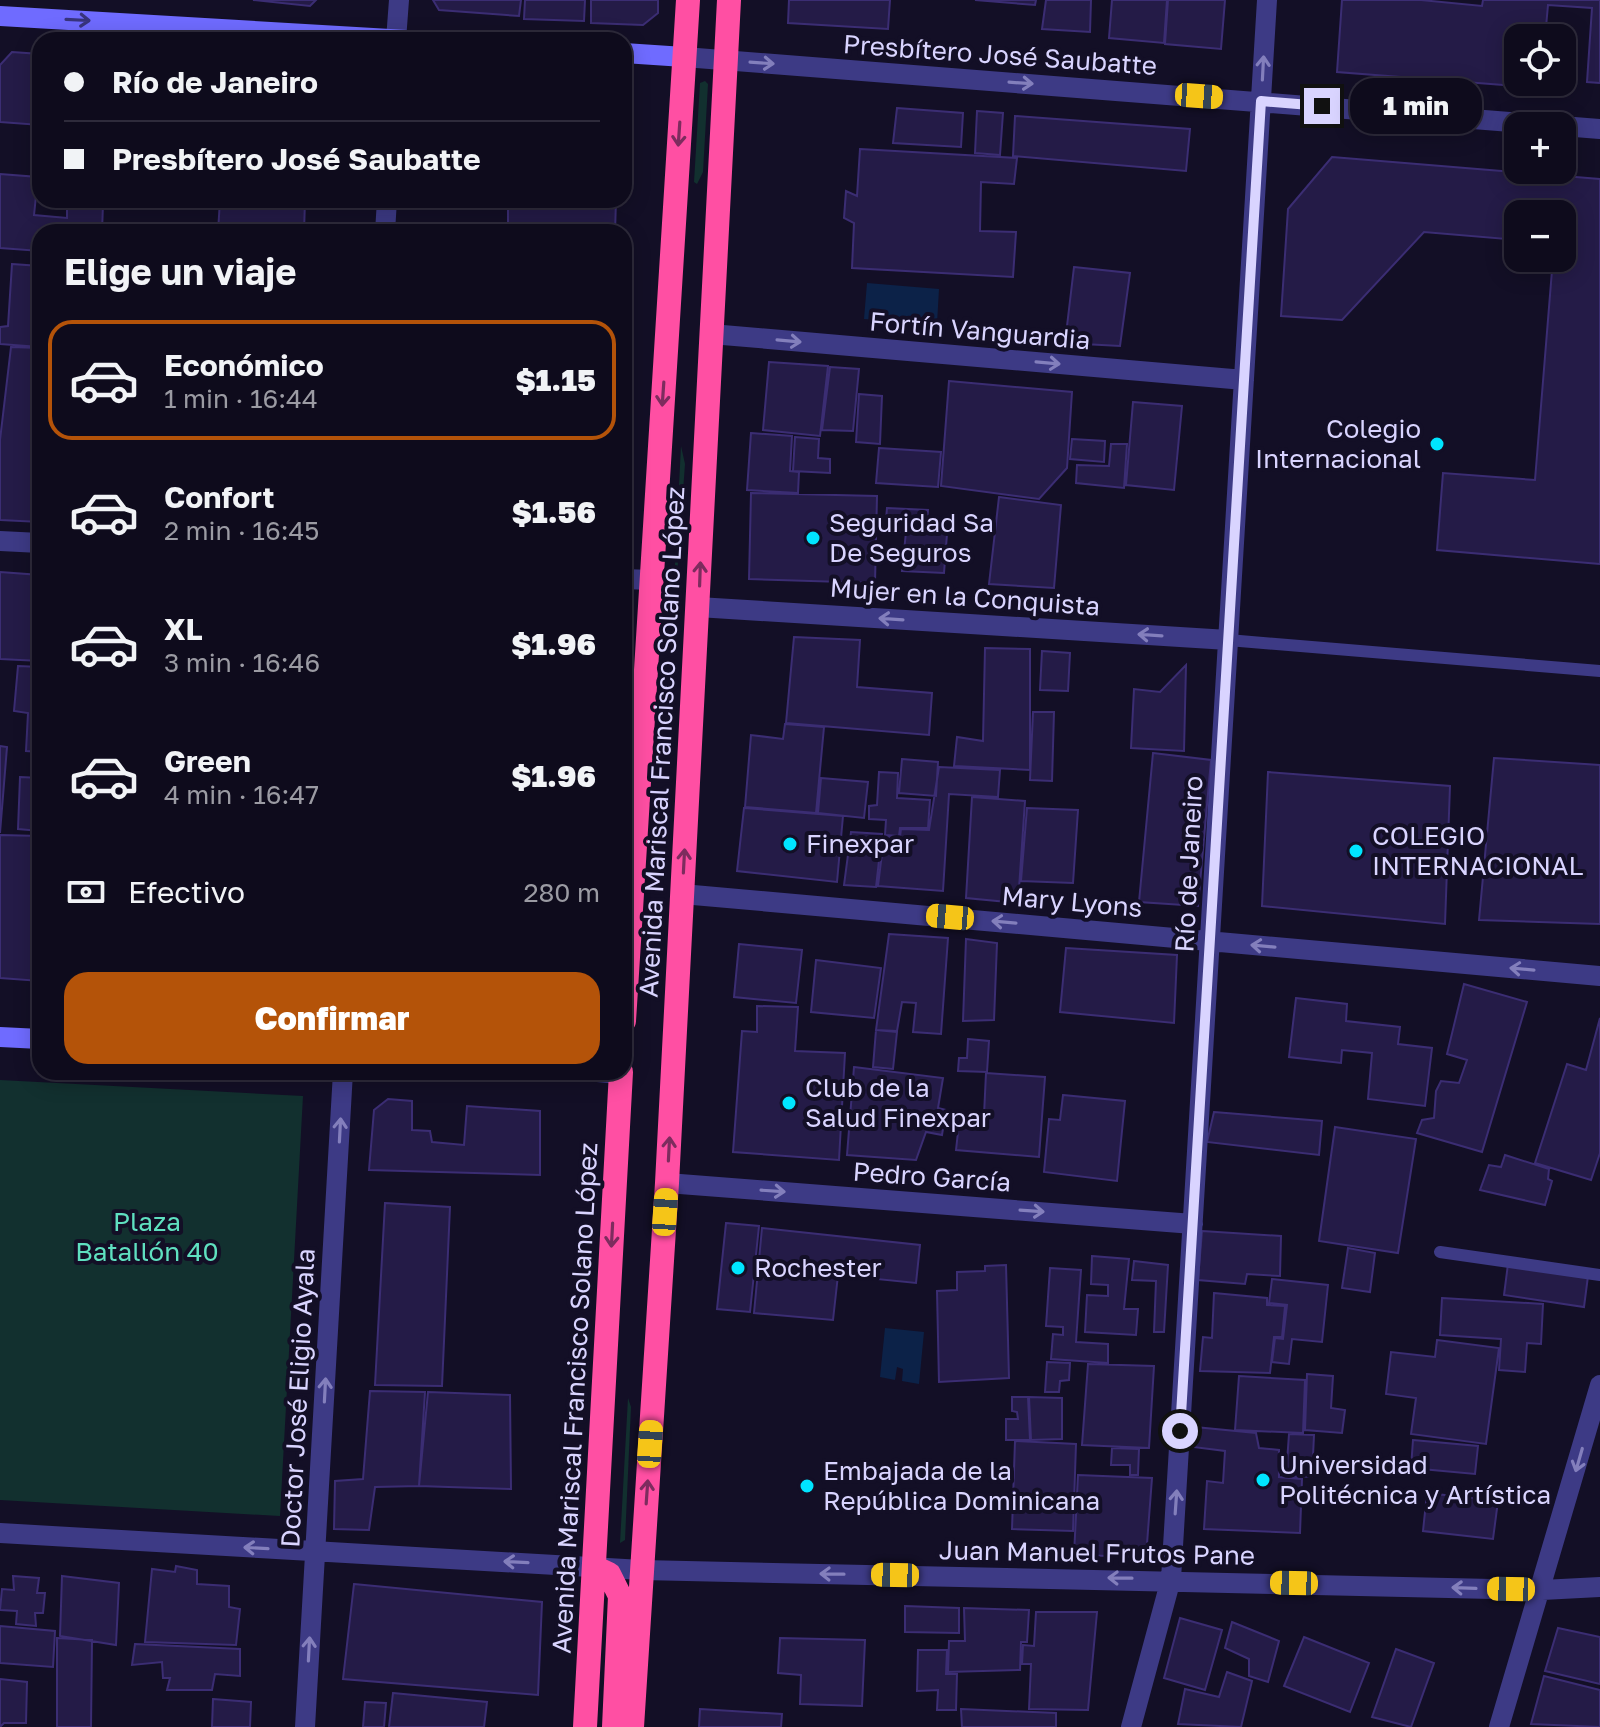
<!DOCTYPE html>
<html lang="es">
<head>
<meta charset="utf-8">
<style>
	:root { --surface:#0e0b1c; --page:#1c1929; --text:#f1f3f6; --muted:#9b9ba3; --line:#2e2b3b; --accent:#b45309 }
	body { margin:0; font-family:"Golos Text",sans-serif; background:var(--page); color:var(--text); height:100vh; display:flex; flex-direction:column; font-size:30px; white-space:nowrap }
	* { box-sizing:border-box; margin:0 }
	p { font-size:26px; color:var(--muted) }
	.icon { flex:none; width:44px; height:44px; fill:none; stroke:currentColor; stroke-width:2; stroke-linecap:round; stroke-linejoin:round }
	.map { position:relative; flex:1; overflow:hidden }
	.panel { position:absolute; left:32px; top:224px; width:600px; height:856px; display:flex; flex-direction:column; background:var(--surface); border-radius:24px; box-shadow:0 4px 20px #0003,0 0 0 2px var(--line) }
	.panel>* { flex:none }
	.top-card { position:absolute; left:32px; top:32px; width:600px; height:176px; border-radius:24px; box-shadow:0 4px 20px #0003,0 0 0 2px var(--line); display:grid; align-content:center; height:176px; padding:0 32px; background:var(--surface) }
	.buttons { position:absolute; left:1504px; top:24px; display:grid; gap:16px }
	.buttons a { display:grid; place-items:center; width:72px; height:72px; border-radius:16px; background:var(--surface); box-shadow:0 4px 20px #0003,0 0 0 2px var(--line); font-size:40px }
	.end { position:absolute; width:36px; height:36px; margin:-18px; border:10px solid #d9d4ff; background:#111; box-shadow:0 0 0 4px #111 }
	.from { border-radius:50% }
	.bubble { position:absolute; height:56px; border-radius:24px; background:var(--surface); box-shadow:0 4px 20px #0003,0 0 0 2px var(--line); font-size:26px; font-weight:800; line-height:56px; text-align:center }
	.car { position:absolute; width:24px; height:48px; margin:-24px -12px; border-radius:10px; box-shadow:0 0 6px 2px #0007; background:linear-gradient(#f5c518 24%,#345 0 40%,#f5c518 0 76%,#345 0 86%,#f5c518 0) }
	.top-card b { display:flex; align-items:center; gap:28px; height:76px; font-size:30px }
	.top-card b+b { border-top:2px solid var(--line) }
	.top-card i { width:20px; height:20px; background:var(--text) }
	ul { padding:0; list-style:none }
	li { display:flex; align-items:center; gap:24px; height:120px; margin:0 16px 12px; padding:0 16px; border:4px solid transparent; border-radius:24px }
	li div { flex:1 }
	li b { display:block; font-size:30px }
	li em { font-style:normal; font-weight:800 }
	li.selected { border-color:var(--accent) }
	li>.icon { width:72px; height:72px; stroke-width:1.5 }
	h2 { padding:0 32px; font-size:36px; line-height:96px }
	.pay { display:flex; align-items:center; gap:20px; height:88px; padding:0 32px; font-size:30px }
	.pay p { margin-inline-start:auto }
	.action { display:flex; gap:16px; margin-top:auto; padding:16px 32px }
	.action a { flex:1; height:92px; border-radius:24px; background:var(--accent); color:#fff; font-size:32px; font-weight:800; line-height:92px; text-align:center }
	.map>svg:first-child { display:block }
	.green { fill:#12302f }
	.water { fill:#0c2248 }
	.building { fill:#241b47; stroke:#3b2d73; stroke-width:2 }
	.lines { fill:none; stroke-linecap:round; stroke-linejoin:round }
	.lane { stroke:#3d3a85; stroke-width:12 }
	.street { stroke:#3d3a85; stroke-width:20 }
	.secondary { stroke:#6f6bff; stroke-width:20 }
	.highway { stroke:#ff4fa3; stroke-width:24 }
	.oneway { stroke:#38347d }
	.oneway2 { stroke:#837fbc }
	.oneway3 { stroke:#7d2c5e }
	.route { stroke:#d9d4ff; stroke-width:10 }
	.poi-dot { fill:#00e5ff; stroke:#130f26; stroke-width:3 }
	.labels { text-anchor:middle; stroke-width:8; stroke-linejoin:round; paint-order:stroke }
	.street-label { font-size:26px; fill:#d9d4ff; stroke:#130f26 }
	.poi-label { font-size:26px; fill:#d9d4ff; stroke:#130f26; text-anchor:start }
	.park-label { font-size:26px; fill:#5fe0c0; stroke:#130f26 }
</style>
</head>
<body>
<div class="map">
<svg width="1600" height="1727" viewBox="0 0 1600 1727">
	<rect width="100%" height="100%" fill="#130f26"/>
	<path class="green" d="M705 81 708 84 703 172 697 184 694 182 700 83Z
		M681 446 685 464 672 646 671 644Z
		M0 1080 303 1096 280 1516 0 1500Z
		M628 1398 631 1407 625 1540 620 1543Z"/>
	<path class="water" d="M867 283 939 289 937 324 864 319Z
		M885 1328 924 1332 919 1384 902 1381 903 1369 897 1367 895 1380 880 1377Z"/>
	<path class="building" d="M253 0H316L310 6Z
		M433 0H521L519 16 439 10Z
		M525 0H585L584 21 524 19Z
		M591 0H658V13L643 25 591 23Z
		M789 0H890L888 29 788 23Z
		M975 0H1036L1035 5Z
		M1046 0H1091L1090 32 1042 29Z
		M1112 0H1167L1164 43 1109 38Z
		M1168 0H1225L1221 49 1165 44Z
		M1342 0H1421L1482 6 1483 0H1600V83L1587 82 1592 8 1548 5 1545 38H1518V82H1542V88L1337 72Z
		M12 52 40 54V125L0 122V65Z
		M897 108 963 113 961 147 893 143Z
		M977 111 1003 113 1000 155 975 153Z
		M1015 116 1190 129 1186 171 1013 156Z
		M860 149 1017 158 1014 184 981 182 980 231 1016 232 1013 277 852 268 854 223 844 218 846 191 857 196Z
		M1332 157 1600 179V564L1437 550 1443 473 1535 480 1553 258H1562V214H1518V240L1424 232 1342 320 1281 316 1288 209Z
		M0 174 38 177 34 215 67 218V200H145V206L103 204 102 232H40V251L0 248Z
		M177 200H218L217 208 176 204Z
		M220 200H305L304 232H218Z
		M508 200H616L615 232H508Z
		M12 264 40 266V347L0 344V327L8 326Z
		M1074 267 1130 273 1120 346 1065 343Z
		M11 347 40 348V522L0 520V440Z
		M769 362 828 366 820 436 763 430Z
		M830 367 859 369 853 431 822 430Z
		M949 381 1072 392 1067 468 1039 499 941 486Z
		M859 394 882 396 880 444 856 442Z
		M1133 402 1182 406 1174 490 1126 485Z
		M751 433 792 436 790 471 799 472 798 493 747 490Z
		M795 437 819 439 818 458 830 459V473L793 471Z
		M1072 439 1105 441 1104 462 1070 459Z
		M1111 444H1127L1124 488 1076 483 1077 465 1109 466Z
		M879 448 941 452 938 487 876 483Z
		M751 493 877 496 875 583 749 579Z
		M999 497 1061 505 1054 588 989 584Z
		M887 508 928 510 926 533 947 534 944 573 902 571 906 532 885 531Z
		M0 572 40 575V661L0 659Z
		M794 637 860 640 857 687 932 693 929 735 786 723Z
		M985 648 1030 649V770L954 766 957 737 983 741Z
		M1042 651 1070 653 1068 691 1040 690Z
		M1186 665 1184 751 1131 748 1134 689 1160 692Z
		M18 666 40 667V752L26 751 28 713 14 711Z
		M1033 712H1054L1052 781 1030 780Z
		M785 724 824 727 816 813 745 807 751 735 783 739Z
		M0 746 7 747 0 833Z
		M1153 753 1211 760 1198 906 1139 902Z
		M1494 758 1600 765V924L1479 920Z
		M902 759 938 762 936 796 899 793Z
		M939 767 1000 770 998 797 949 794 943 891 878 886 884 837H900L901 829 929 830Z
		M879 772 898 773 897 798 930 800 928 828H900L899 836 885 835 886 820 869 819V806L877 805Z
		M1268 772 1450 786 1445 924 1262 906Z
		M20 777 40 778V831L18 829Z
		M821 778 868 782 864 818 818 813Z
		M972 797 1025 801 1018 903 966 898Z
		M744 808 843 816 837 882 737 871Z
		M1027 808 1078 810 1073 883 1021 881Z
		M851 832 882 834 876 887 844 885Z
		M0 835 40 836V981L0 978Z
		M889 934 948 938 941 1034 913 1032 916 1003 902 1002 897 1031 876 1030Z
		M966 939 997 943 994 1020 963 1021Z
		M739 944 802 950 796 1003 734 997Z
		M1066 948 1177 955 1174 1023 1060 1012Z
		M816 960 881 968 874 1018 811 1012Z
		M1464 984 1527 1002 1482 1152 1417 1133 1422 1120 1434 1118 1436 1091 1441 1081 1459 1083 1467 1060 1447 1054Z
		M1296 998 1347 1004 1346 1021 1400 1027 1398 1044 1432 1048 1425 1106 1368 1099 1372 1053 1342 1050 1341 1063 1289 1057Z
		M757 1006 798 1007 795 1051 845 1053 839 1160 733 1152 742 1031 757 1032Z
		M1600 1018V1153L1591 1180 1535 1163 1567 1064 1586 1070Z
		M876 1030 897 1032 893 1069 873 1067Z
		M968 1039 989 1041 987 1072 958 1071 959 1058H967Z
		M854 1067 943 1078 938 1108 946 1110 942 1135 926 1132 916 1160 847 1155Z
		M986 1073 1045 1077 1039 1157 956 1150 960 1114 984 1115Z
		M1063 1095 1125 1101 1117 1181 1044 1172 1049 1119 1060 1120Z
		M388 1099 412 1101V1130L430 1131 432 1142 464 1145 467 1106 540 1111V1175L369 1170 374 1110Z
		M1214 1112 1322 1121 1319 1155 1207 1142Z
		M1335 1127 1416 1139 1398 1253 1319 1241Z
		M1505 1155 1549 1169 1548 1179 1552 1181 1545 1205 1480 1190 1489 1165 1501 1167Z
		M385 1203 450 1207 442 1386 375 1385Z
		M726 1223 759 1226 750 1312 717 1309Z
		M762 1228 920 1245 916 1283 838 1275 833 1320 754 1313Z
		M1202 1231 1281 1236 1280 1276 1247 1274 1245 1284 1198 1280Z
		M1348 1248 1375 1253 1370 1292 1342 1288Z
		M1092 1256 1129 1259 1124 1309H1138L1136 1335 1085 1332 1087 1295 1108 1296V1285L1091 1284Z
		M1134 1261 1168 1265 1164 1332H1154L1156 1281 1132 1280Z
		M1508 1264 1588 1276 1584 1307 1504 1295Z
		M1006 1265 1009 1378 939 1382 937 1291 957 1290V1272L985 1271V1266Z
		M1050 1268 1081 1270 1076 1342 1108 1344V1363L1051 1359 1053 1334 1063 1335V1327L1046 1326Z
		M1272 1279 1328 1285 1322 1342 1292 1339 1289 1364 1272 1362 1275 1338 1283 1339 1287 1305 1269 1303Z
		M1214 1293 1267 1298V1305L1285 1306 1282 1337H1274L1270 1373 1200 1371 1203 1337 1212 1338Z
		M1442 1298 1543 1304 1541 1344 1527 1343 1525 1372 1499 1370 1501 1339 1440 1335Z
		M1437 1340 1499 1348 1486 1444 1411 1434 1416 1398 1386 1394 1391 1352 1435 1357Z
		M1047 1362 1070 1363 1069 1380 1060 1381 1059 1392H1045Z
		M1088 1364 1154 1366 1149 1448 1082 1445Z
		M1307 1374 1333 1376 1331 1408 1345 1410 1342 1433 1305 1430Z
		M1239 1376 1305 1380 1303 1433 1235 1430Z
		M370 1391 425 1392 419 1486 375 1487 369 1530 334 1529 335 1481 363 1479Z
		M428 1392 510 1395 511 1489 419 1486Z
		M1012 1397H1028L1030 1440H1006V1419H1018L1017 1412 1012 1411Z
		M1029 1397 1062 1398V1439L1031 1440Z
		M1195 1427 1256 1433 1259 1448 1279 1450V1477L1302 1479 1300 1533 1204 1529 1207 1481 1223 1483 1225 1451 1193 1447Z
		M1289 1434 1314 1435 1312 1477 1286 1476Z
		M1413 1440 1478 1446 1475 1474 1411 1468Z
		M1015 1441 1076 1444 1073 1531 1012 1529Z
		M1112 1448 1139 1449 1138 1475H1130V1465H1111Z
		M1078 1475 1152 1478 1146 1557 1074 1555Z
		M1427 1493 1498 1501 1493 1539 1423 1531Z
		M176 1566 197 1570V1584L229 1586V1607L240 1609 236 1645 145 1642 152 1569 175 1572Z
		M13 1576 39 1578 37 1593H45L43 1613H35L36 1626 16 1624 17 1611 0 1610 2 1589 14 1590Z
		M62 1576 119 1583 116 1645 60 1636Z
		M354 1584 542 1602 538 1695 343 1679Z
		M905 1606 959 1608V1633L905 1632Z
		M964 1608 1029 1610 1027 1642H1021L1020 1670 948 1672 949 1641H965Z
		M1036 1612H1097L1088 1710 1029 1709 1031 1664H1022L1023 1645 1034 1646Z
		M1180 1618 1222 1630 1205 1690 1164 1678Z
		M1232 1622 1279 1641 1268 1682 1249 1676V1659L1225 1648Z
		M0 1626 55 1631 53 1667 0 1663Z
		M1558 1628 1600 1637V1684L1545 1671Z
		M1304 1637 1369 1663 1350 1712 1284 1686Z
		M57 1638 92 1640 91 1727H57Z
		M780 1638 865 1640 862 1706 800 1704 801 1675 778 1673Z
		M135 1644 240 1649V1676L215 1674 212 1690H167L170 1678H163L162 1662 132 1665Z
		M1396 1649 1434 1663 1411 1727 1372 1717Z
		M918 1650H947L946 1674H957L956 1710H937L938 1690 917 1691Z
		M1227 1672 1252 1681 1241 1727 1178 1724 1185 1689 1219 1697Z
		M1544 1676 1600 1690V1727L1531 1724Z
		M0 1679 27 1682 26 1723H4L0 1727Z
		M393 1693 487 1702 484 1727H389Z
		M213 1699 251 1702 250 1727H212Z
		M365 1702 386 1703 384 1727H363Z
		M700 1709 782 1714 781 1727H699Z
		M961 1709 1056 1713V1727H962Z"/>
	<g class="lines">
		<path class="lane" d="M1228 640 1600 671
			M1440 1252 1600 1275"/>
		<path class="street" d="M396 40 399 0
			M684 57 1600 129
			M385 232 387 200
			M711 334 1244 380
			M0 541 40 543
			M624 579 651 580
			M698 607 1228 640
			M682 894 1600 976
			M667 1183 1193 1224
			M0 1533 642 1570 1542 1590 1600 1587
			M305 1727 343 1072
			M1131 1727 1171 1579 1267 0
			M1499 1727 1600 1385"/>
		<path class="secondary" d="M0 16 407 40
			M624 53 684 57
			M0 1037 40 1039
			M597 1072 621 1073"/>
		<path class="highway" d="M624 1021 688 0
			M594 1567 609 1574 620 1596 614 1727
			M585 1727 621 1072
			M632 1727 667 1183 729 0"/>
	</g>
	<defs><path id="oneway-shaft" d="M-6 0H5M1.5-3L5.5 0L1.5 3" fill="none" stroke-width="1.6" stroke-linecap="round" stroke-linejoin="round" transform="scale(2)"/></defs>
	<use class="oneway" href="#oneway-shaft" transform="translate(78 20) rotate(3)"/>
	<g class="oneway2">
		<use href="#oneway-shaft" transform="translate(762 63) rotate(4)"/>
		<use href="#oneway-shaft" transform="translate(1263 68) rotate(-87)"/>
		<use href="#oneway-shaft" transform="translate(1021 83) rotate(4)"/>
		<use href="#oneway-shaft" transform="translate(789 341) rotate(5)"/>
		<use href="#oneway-shaft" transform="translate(1048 363) rotate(5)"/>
		<use href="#oneway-shaft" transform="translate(891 619) rotate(-176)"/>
		<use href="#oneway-shaft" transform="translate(1150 635) rotate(-176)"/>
		<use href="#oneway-shaft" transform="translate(1004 922) rotate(-175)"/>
		<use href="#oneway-shaft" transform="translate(1263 946) rotate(-175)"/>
		<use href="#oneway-shaft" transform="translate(1522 969) rotate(-175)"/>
		<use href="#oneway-shaft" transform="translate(340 1130) rotate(-87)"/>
		<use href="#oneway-shaft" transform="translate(773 1191) rotate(4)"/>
		<use href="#oneway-shaft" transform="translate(1032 1211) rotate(4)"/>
		<use href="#oneway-shaft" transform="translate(325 1390) rotate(-87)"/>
		<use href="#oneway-shaft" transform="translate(1579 1460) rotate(106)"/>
		<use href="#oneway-shaft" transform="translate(1176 1502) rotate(-86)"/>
		<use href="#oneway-shaft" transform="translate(256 1548) rotate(-177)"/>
		<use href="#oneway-shaft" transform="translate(516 1562) rotate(-177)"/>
		<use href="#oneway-shaft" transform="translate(832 1574) rotate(-179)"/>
		<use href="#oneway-shaft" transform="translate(1120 1578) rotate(-179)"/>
		<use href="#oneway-shaft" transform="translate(1464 1588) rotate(-178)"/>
		<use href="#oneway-shaft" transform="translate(309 1649) rotate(-87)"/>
	</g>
	<g class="oneway3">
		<use href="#oneway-shaft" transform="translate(679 134) rotate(94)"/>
		<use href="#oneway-shaft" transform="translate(663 394) rotate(94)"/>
		<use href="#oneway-shaft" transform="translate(700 574) rotate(-88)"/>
		<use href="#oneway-shaft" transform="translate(684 861) rotate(-87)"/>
		<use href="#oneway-shaft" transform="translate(669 1149) rotate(-87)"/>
		<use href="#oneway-shaft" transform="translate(612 1235) rotate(93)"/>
		<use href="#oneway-shaft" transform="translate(647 1492) rotate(-86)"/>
	</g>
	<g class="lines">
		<path class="route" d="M1180 1431 1261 101 1322 106"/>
	</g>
	<g class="poi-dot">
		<circle cx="1437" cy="444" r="8"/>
		<circle cx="813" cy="538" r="8"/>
		<circle cx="790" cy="844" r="8"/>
		<circle cx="1356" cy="851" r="8"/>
		<circle cx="789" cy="1103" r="8"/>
		<circle cx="738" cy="1268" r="8"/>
		<circle cx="1263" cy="1480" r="8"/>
		<circle cx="807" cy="1486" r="8"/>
	</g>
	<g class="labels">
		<g class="street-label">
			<text transform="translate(1000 55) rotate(4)" y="9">Presbítero José Saubatte</text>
			<text transform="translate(980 331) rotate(5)" y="9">Fortín Vanguardia</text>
			<text transform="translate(965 597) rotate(4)" y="9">Mujer en la Conquista</text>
			<text transform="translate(662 742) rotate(-87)" y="9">Avenida Mariscal Francisco Solano López</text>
			<text transform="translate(1189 864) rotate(-87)" y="9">Río de Janeiro</text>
			<text transform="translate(1072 902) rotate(5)" y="9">Mary Lyons</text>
			<text transform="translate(932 1177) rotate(4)" y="9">Pedro García</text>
			<text transform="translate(298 1398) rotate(-87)" y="9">Doctor José Eligio Ayala</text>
			<text transform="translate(575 1398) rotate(-87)" y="9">Avenida Mariscal Francisco Solano López</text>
			<text transform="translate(1097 1553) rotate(1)" y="9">Juan Manuel Frutos Pane</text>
		</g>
		<g class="poi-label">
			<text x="1421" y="438" text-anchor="end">Colegio<tspan x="1421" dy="30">Internacional</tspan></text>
			<text x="829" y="532">Seguridad Sa<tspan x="829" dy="30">De Seguros</tspan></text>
			<text x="1372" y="845">COLEGIO<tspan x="1372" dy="30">INTERNACIONAL</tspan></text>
			<text x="806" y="853">Finexpar</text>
			<text x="805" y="1097">Club de la<tspan x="805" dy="30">Salud Finexpar</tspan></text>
			<text x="754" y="1277">Rochester</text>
			<text x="1279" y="1474">Universidad<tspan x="1279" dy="30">Politécnica y Artística</tspan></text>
			<text x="823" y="1480">Embajada de la<tspan x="823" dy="30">República Dominicana</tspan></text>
		</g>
		<g class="park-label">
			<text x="147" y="1231">Plaza<tspan x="147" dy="30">Batallón 40</tspan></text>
		</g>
	</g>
</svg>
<div class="buttons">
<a><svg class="icon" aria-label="locate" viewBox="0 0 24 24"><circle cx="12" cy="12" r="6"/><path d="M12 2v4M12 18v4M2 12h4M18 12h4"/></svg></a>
<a>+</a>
<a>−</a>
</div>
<i class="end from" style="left:1180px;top:1431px"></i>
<i class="end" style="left:1322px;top:106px"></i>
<div class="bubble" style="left:1350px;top:78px;width:132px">1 min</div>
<i class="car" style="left:1199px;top:96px;rotate:94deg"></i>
<i class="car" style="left:950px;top:917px;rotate:275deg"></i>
<i class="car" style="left:665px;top:1212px;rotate:4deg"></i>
<i class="car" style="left:650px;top:1444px;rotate:4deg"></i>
<i class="car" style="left:895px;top:1575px;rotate:271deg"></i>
<i class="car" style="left:1294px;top:1583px;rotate:271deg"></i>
<i class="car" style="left:1511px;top:1589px;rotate:271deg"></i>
<div class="top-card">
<b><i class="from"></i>Río de Janeiro</b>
<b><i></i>Presbítero José Saubatte</b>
</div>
<section class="panel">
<h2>Elige un viaje</h2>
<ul>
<li class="selected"><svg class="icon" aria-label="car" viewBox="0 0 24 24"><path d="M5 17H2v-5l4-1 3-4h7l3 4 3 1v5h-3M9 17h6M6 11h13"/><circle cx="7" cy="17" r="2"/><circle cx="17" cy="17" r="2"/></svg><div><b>Económico</b><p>1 min · 16:44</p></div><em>$1.15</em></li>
<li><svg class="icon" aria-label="car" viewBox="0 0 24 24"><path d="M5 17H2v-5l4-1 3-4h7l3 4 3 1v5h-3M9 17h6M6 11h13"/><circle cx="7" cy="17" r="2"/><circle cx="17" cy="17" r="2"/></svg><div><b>Confort</b><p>2 min · 16:45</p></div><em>$1.56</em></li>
<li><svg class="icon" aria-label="car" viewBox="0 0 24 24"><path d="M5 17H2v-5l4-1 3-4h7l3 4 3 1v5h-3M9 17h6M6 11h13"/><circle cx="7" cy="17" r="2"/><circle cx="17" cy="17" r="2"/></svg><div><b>XL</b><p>3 min · 16:46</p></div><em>$1.96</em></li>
<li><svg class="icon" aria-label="car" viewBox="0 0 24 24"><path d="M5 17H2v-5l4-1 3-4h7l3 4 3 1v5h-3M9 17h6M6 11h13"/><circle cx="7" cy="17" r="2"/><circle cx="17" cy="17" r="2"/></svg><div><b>Green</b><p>4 min · 16:47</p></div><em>$1.96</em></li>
</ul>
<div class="pay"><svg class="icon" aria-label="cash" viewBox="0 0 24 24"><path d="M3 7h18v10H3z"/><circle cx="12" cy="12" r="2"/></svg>Efectivo<p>280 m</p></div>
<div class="action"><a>Confirmar</a></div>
</section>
</div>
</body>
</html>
